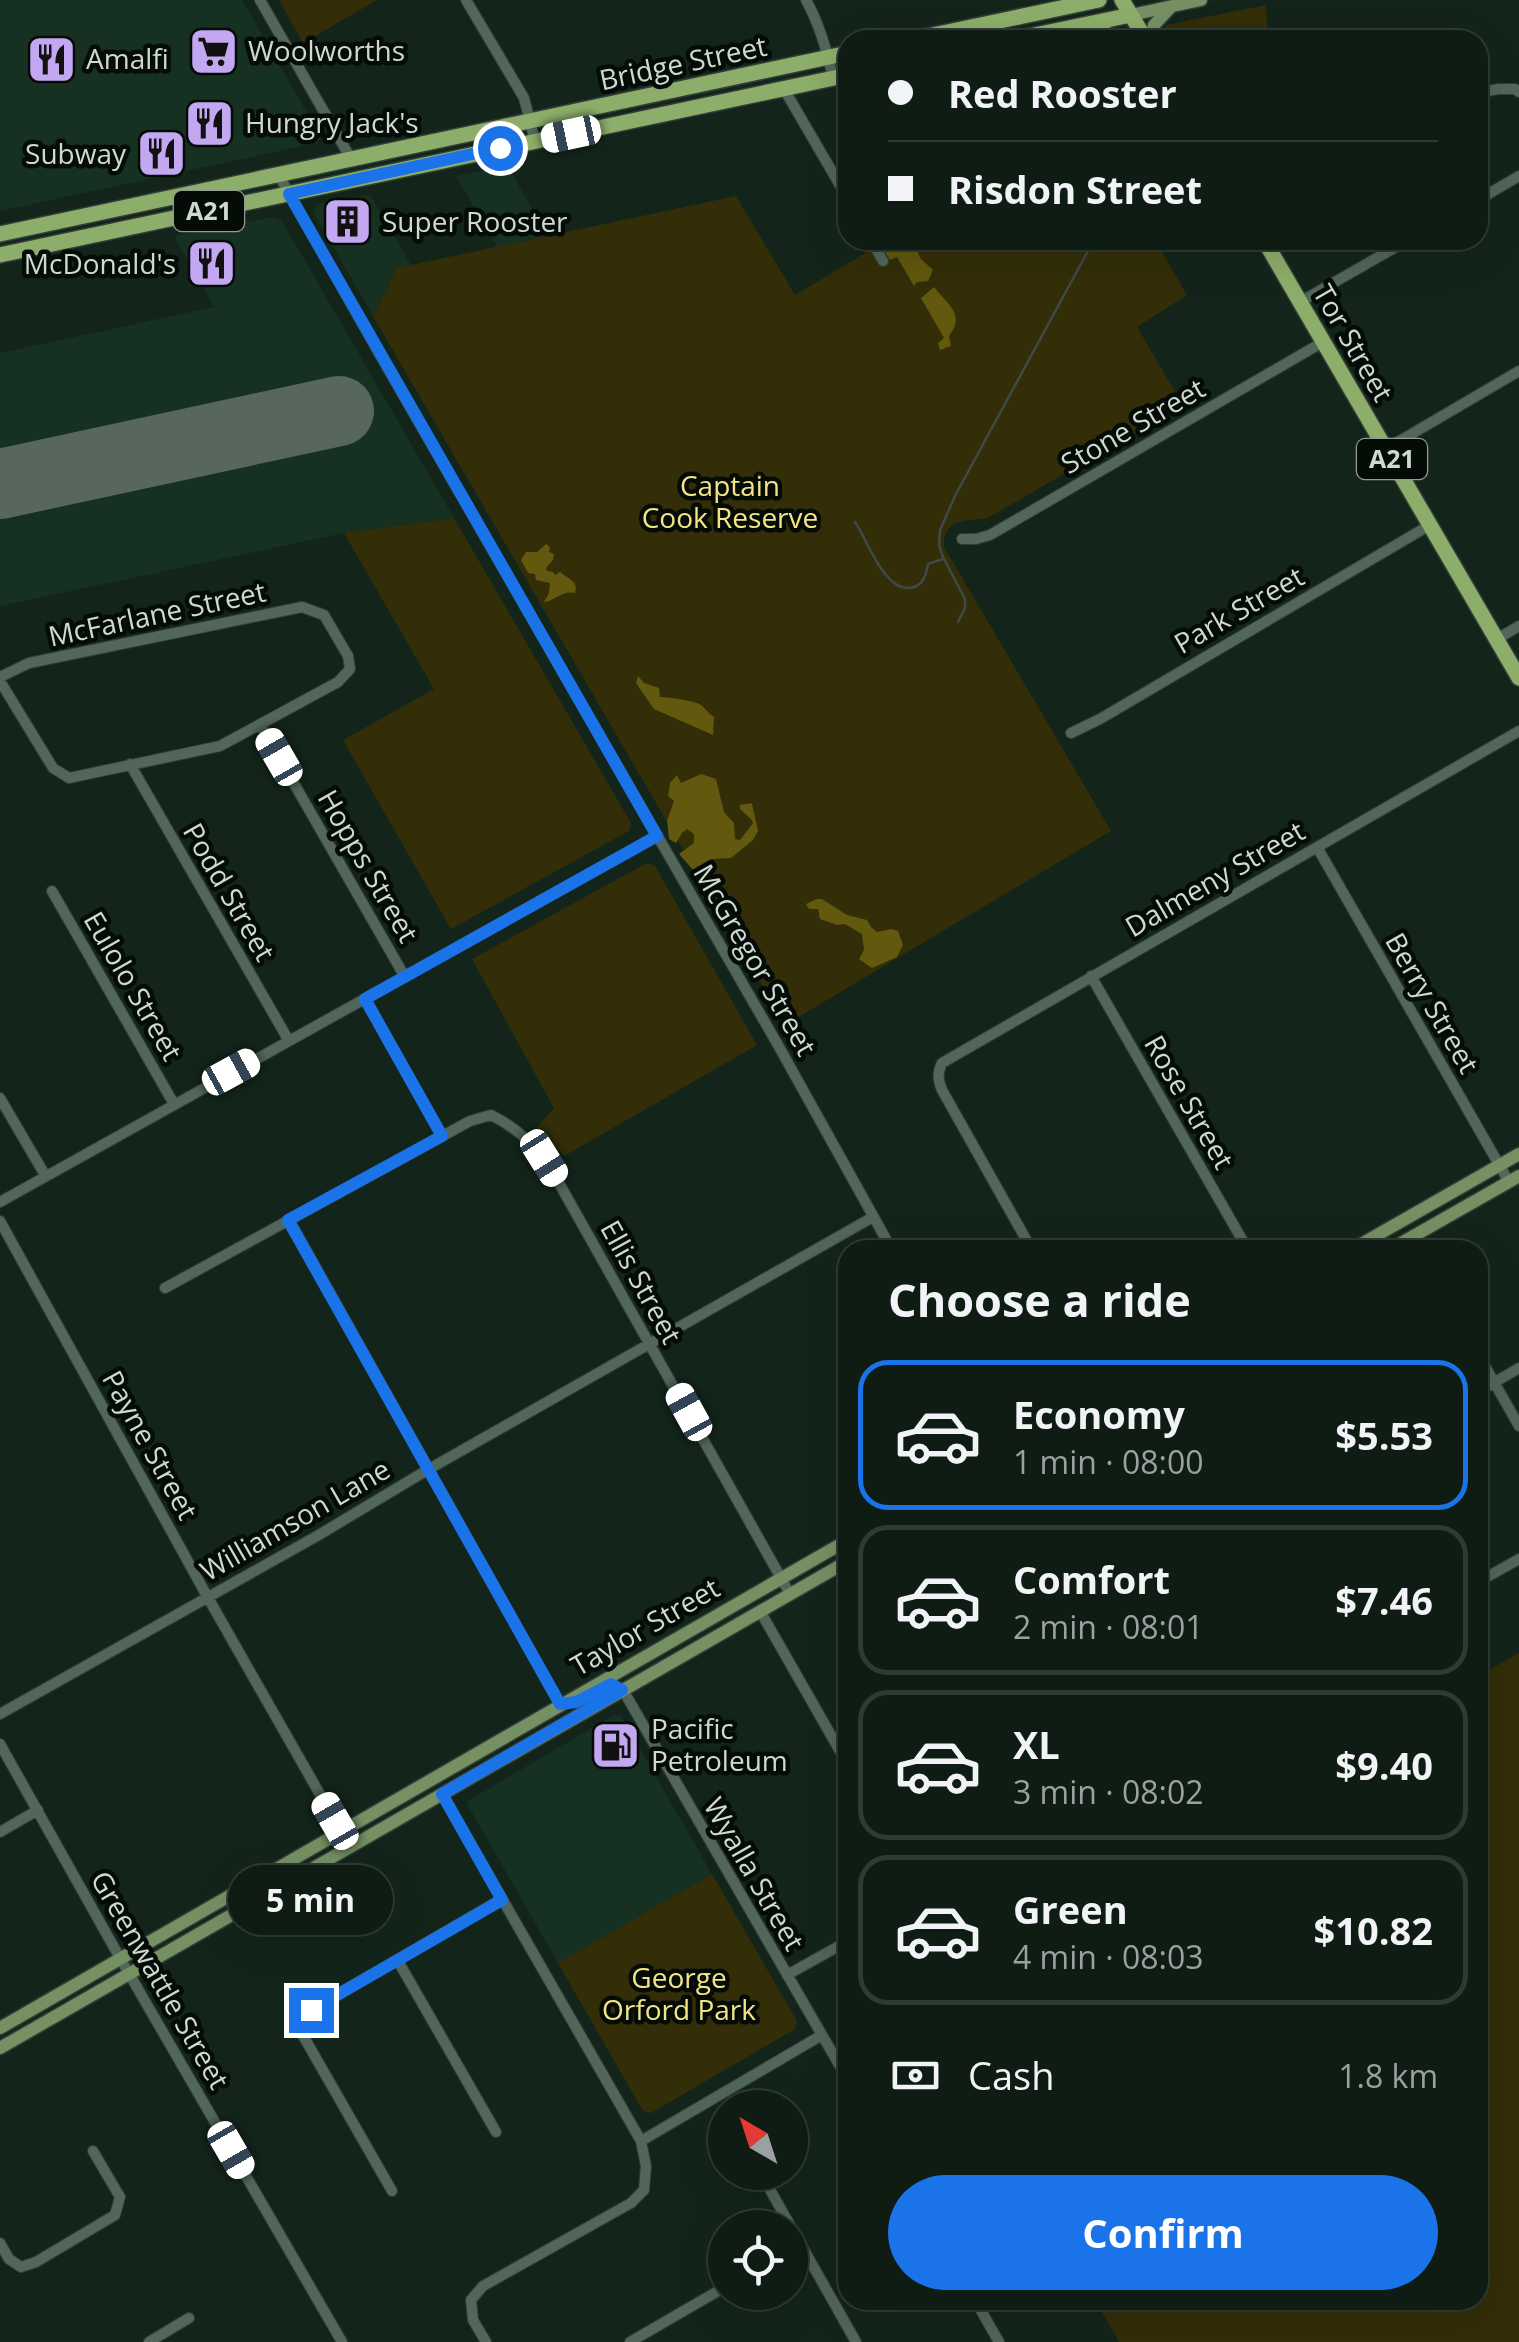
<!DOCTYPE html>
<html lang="en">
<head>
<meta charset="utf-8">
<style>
	:root { --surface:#0e1c14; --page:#17251d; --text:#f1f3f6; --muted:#9ba1a0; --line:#2e3a34; --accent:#1a73e8 }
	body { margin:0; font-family:"Open Sans",sans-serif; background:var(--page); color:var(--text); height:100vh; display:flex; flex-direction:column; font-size:38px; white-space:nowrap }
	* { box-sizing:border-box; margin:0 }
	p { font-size:32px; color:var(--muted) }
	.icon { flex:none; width:55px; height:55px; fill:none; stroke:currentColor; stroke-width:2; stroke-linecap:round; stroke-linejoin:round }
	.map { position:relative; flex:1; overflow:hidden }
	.sheet { position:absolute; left:838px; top:1240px; width:650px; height:1070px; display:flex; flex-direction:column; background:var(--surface); border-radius:30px; box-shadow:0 10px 40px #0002,0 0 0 2px var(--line) }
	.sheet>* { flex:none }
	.top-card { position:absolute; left:838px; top:30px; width:650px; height:220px; border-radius:30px; box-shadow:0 10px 40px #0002,0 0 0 2px var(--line); display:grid; align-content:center; height:220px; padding:0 50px; background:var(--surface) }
	.needle { width:65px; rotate:321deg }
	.tools { position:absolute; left:708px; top:2090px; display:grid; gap:20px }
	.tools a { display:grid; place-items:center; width:100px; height:100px; border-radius:50%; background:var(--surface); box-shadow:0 10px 40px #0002,0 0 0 2px var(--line); font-size:50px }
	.end { position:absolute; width:45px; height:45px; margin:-22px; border:12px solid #1a73e8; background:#fff; box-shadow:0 0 0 5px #fff }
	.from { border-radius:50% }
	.bubble { position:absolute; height:70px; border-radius:35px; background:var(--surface); box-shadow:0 10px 40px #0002,0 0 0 2px var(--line); font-size:32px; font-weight:700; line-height:70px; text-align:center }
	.car { position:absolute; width:30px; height:60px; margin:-30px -15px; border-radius:12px; box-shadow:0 0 8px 2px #0007; background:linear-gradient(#fff 24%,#345 0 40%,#fff 0 76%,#345 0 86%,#fff 0) }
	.top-card b { display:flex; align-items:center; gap:35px; height:95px; font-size:38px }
	.top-card b+b { border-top:2px solid var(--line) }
	.top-card i { width:25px; height:25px; background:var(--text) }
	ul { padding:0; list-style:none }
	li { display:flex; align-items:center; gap:30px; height:150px; margin:0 20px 15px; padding:0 30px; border:5px solid var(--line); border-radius:30px }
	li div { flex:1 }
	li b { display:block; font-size:38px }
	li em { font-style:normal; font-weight:700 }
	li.on { border-color:var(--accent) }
	li>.icon { width:90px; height:90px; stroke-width:1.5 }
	h2 { padding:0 50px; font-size:45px; line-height:120px }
	.pay { display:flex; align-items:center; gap:25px; height:110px; padding:0 50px; font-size:38px }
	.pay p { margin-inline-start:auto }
	.action { display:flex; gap:20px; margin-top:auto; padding:20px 50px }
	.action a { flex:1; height:115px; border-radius:60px; background:var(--accent); color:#fff; font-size:40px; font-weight:700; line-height:115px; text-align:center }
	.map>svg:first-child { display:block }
	.built { fill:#163022 }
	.green { fill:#332e08 }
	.forest { fill:#62580e }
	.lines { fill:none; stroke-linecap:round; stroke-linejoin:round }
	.stream { stroke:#3f4949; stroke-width:2.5 }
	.taxiway { stroke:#58675e; stroke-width:28 }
	.runway { stroke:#58675e; stroke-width:70 }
	.minor-casing { stroke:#323f37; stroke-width:12 }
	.major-casing { stroke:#323f37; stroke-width:15 }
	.highway-casing { stroke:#323f37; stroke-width:18 }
	.minor { stroke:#52665a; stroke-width:10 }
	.major { stroke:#759164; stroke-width:12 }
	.highway { stroke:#8dae6b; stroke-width:15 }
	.route { stroke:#1a73e8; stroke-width:12 }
	.labels { text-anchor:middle; stroke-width:9; stroke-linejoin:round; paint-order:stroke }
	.shield { fill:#050c08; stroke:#929c95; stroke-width:2.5 }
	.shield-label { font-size:25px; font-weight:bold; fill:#ced9d2 }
	.poi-label { font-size:28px; fill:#ced9d2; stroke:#050c08; text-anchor:start }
	.street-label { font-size:28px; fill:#ced9d2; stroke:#050c08 }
	.park-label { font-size:28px; fill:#f3e584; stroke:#050c08 }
</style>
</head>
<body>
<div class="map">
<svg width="1519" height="2342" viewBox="0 0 1519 2342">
	<rect width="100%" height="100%" fill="#13251b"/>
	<path class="built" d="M0 0H242L321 137 317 143 0 211Z
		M507 165 548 236 497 247 456 176Z
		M370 194 411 265 397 268 373 316 313 212 316 205Z
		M272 217 282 221 454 518 344 533 0 606V353L214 307 174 236Z
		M614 1715 621 1716 712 1874 558 1963 466 1802Z"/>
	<path class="green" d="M279 0H377L303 43Z
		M1266 5 1268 40H1165L1163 37 1166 25Z
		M736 196 795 295 887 240H1155L1187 295 1137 327 1183 405 988 518C966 521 943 518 944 547L1111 831 785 1025 373 316 397 268Z
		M454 518 631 823 629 831 451 929 343 740 434 689 344 533Z
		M647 863 655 866 757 1045 564 1156 537 1127 554 1108 472 959Z
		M1519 1653V2342H1119L1095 2300H1478V1676Z
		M712 1874 797 2021 795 2029 651 2113 643 2111 558 1963Z"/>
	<path class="forest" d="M900 240 906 243 912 240H937L917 251 921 259 933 270 928 281 917 282 914 286 897 257 890 260 884 250Z
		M934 287C947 304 966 314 949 336L951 346 940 350 938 343 944 338 921 298Z
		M546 544 550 547 549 552 554 554 553 560 546 568 547 571 553 572 555 575 560 572C568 579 579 581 575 593 563 590 556 600 544 602L549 593 550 583 536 580 535 574 528 573 521 560 526 552H537Z
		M638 676 644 683 659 688 660 697C667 697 696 701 701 705 706 709 709 714 714 717L713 735 654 709 636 683Z
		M701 774 716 779 724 812 734 823 735 839 740 840 753 823 751 819 740 809V805L751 803 752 804 758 831 753 840 731 858 712 859 694 871 679 854 694 843V834L687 829 682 833 676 843 669 839 667 821 674 801 668 796 670 783 677 775 681 783Z
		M817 899H822L847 915 867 920 871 927 877 932 891 929 898 931 903 945 897 957 872 968 859 959 864 950 862 934 845 924 837 925 820 919 818 909H809L806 904Z"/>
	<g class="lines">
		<path class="stream" d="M855 522C867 539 884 591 910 588 923 586 926 576 928 564L943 559
			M958 622 965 608V599L943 557 939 545 940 530 956 494 1094 240"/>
		<path class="taxiway" d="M0 484 19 480"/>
		<path class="runway" d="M0 484 339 411"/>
		<defs>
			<path id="minor" d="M260 0 351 159
				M466 0 524 98 535 141
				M806 0C820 25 827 50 833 78
				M784 89 848 199
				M1478 93 1498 89H1515L1519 92
				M278 174 379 353 778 1045 892 1250
				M1478 200 1519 176
				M871 240 883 261
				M1300 302 1408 240
				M1386 449 1519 371
				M962 539H976L990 535 1323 342
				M1497 639 1519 626
				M0 677 29 663 302 607 324 615 348 656 350 669 338 682 220 746 69 778 53 768 0 681
				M261 726 405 977
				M1071 733 1100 719 1430 525
				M130 764 289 1041
				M1317 847 1509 1182
				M52 891 174 1104
				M1091 976 1248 1250
				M365 999 442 1136
				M0 1098 45 1175
				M0 1202 657 836
				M289 1220 560 1704
				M0 1221 207 1596 350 1847
				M1032 1250 942 1090C938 1080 937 1073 942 1063L1519 731
				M165 1288 470 1121 491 1115C521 1130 538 1148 555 1176L790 1594
				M1478 1354 1519 1426
				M1478 1392 1519 1368
				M1478 1582 1519 1559
				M760 1611 848 1765
				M623 1690 848 2080
				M0 1714 317 1536 429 1469 873 1217
				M0 1744 120 1958 342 2342
				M442 1794 641 2141 646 2166 644 2190 631 2203 483 2286 471 2300 473 2320 486 2342
				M0 1832 38 1810
				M398 1961 496 2132
				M787 1975 848 1941
				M641 2141 822 2035
				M760 2172 856 2342
				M392 2191 301 2032 299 2020 311 2010 502 1899
				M0 2243 9 2259 21 2267 36 2262 115 2215 120 2197 93 2151
				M975 2300 999 2342
				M149 2342 189 2318
				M630 2342 725 2287"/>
			<path id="major" d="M1131 15 1201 0
				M1150 40 1154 25 1170 8
				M1351 1250 1519 1154
				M1389 1250 1519 1176
				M0 2028 848 1540
				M0 2048 848 1561"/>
			<path id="highway" d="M1122 0 1146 40
				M1084 26 1123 40
				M909 40 1099 0
				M1011 40 1131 15
				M0 234 848 53
				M1264 240 1519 678
				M0 255 848 75"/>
		</defs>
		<use href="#minor" class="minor-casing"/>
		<use href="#major" class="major-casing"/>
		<use href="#highway" class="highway-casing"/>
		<use href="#minor" class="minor"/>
		<use href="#major" class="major"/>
		<use href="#highway" class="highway"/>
	</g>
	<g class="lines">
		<path class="route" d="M311 2010 502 1900 442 1794 622 1690 611 1684 576 1702 560 1704 288 1220 442 1136 365 999 657 836 289 194 500 148"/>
	</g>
	<defs>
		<symbol id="supermarket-square" viewBox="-11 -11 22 22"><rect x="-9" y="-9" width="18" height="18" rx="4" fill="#c4a7f1" stroke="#050c08"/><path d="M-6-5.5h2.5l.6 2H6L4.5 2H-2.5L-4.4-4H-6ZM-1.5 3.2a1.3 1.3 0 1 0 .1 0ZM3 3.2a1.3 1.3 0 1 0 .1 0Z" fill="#111"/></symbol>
		<symbol id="restaurant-square" viewBox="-11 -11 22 22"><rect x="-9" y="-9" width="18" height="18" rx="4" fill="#c4a7f1" stroke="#050c08"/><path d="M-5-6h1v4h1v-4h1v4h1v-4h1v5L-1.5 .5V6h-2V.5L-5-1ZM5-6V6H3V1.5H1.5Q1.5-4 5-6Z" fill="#111"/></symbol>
		<symbol id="building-square" viewBox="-11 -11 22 22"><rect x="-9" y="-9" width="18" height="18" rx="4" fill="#c4a7f1" stroke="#050c08"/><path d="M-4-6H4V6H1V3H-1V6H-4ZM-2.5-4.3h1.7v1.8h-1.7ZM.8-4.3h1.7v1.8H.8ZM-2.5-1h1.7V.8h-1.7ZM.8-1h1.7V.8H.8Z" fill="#111"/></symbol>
		<symbol id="fuel-square" viewBox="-11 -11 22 22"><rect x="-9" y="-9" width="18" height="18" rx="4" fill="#c4a7f1" stroke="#050c08"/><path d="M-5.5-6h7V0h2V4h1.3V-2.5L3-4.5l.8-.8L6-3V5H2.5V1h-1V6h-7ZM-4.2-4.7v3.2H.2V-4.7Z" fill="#111"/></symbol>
	</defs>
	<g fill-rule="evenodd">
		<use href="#supermarket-square" x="186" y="24" width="55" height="55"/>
		<use href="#restaurant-square" x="24" y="32" width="55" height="55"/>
		<use href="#restaurant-square" x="182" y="96" width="55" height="55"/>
		<use href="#restaurant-square" x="134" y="126" width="55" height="55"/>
		<use href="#building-square" x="320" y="194" width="55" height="55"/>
		<use href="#restaurant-square" x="184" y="236" width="55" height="55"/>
		<use href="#fuel-square" x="588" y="1718" width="55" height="55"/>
	</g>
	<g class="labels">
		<g class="shield">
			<rect x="174" y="191" width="70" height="40" rx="8"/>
			<rect x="1357" y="439" width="70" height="40" rx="8"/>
		</g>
		<g class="shield-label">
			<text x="209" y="220">A21</text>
			<text x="1392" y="468">A21</text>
		</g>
		<g class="poi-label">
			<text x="248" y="61">Woolworths</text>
			<text x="86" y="69">Amalfi</text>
			<text x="245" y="133">Hungry Jack's</text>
			<text x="126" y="164" text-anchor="end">Subway</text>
			<text x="382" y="232">Super Rooster</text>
			<text x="176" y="274" text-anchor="end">McDonald's</text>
			<text x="651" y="1739">Pacific<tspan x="651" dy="32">Petroleum</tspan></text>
		</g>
		<g class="street-label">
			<text transform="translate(683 63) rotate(-12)" y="10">Bridge Street</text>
			<text transform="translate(1353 343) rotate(60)" y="10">Tor Street</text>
			<text transform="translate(1133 426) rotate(-30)" y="10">Stone Street</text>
			<text transform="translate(1239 610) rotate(-30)" y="10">Park Street</text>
			<text transform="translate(157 614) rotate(-12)" y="10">McFarlane Street</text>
			<text transform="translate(368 866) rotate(60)" y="10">Hopps Street</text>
			<text transform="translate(1215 879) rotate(-30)" y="10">Dalmeny Street</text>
			<text transform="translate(229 892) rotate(60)" y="10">Podd Street</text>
			<text transform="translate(755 960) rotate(60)" y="10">McGregor Street</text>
			<text transform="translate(133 986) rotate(60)" y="10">Eulolo Street</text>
			<text transform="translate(1432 1003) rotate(60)" y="10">Berry Street</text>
			<text transform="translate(1189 1102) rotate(60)" y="10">Rose Street</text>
			<text transform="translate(641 1282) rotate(61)" y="10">Ellis Street</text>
			<text transform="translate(150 1445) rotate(61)" y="10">Payne Street</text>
			<text transform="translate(295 1520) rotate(-30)" y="10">Williamson Lane</text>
			<text transform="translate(645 1627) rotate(-30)" y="10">Taylor Street</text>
			<text transform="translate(754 1874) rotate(60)" y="10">Wyalla Street</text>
			<text transform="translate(160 1980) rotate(60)" y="10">Greenwattle Street</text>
		</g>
		<g class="park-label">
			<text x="730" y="496">Captain<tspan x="730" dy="32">Cook Reserve</tspan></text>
			<text x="679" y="1988">George<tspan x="679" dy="32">Orford Park</tspan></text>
		</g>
	</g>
</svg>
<div class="tools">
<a><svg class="needle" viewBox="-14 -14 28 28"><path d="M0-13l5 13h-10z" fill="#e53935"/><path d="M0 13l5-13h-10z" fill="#9ba1a0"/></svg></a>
<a><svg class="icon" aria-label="locate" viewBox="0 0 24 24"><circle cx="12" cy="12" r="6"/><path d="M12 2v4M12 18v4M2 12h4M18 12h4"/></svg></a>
</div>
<i class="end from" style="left:500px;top:148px"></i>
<i class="end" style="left:311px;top:2010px"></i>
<div class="bubble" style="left:228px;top:1865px;width:165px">5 min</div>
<i class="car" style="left:571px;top:134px;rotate:258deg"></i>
<i class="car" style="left:279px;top:757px;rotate:330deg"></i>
<i class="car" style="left:231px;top:1072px;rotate:61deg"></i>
<i class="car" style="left:544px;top:1158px;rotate:148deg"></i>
<i class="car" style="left:689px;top:1412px;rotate:331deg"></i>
<i class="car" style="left:335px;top:1821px;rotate:330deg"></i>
<i class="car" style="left:231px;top:2150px;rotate:150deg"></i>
<div class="top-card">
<b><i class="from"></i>Red Rooster</b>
<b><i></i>Risdon Street</b>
</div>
<section class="sheet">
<h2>Choose a ride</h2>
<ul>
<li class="on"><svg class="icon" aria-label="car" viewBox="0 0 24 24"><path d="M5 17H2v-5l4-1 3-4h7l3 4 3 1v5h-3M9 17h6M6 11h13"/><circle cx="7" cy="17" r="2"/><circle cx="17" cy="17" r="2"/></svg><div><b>Economy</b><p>1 min · 08:00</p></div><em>$5.53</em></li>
<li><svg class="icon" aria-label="car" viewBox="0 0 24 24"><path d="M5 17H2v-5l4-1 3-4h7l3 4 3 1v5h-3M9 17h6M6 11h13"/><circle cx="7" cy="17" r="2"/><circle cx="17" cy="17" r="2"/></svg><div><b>Comfort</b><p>2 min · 08:01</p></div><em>$7.46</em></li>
<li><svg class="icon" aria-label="car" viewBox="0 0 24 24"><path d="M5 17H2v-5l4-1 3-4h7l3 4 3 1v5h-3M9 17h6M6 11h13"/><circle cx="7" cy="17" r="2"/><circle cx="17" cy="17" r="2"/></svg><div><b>XL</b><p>3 min · 08:02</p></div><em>$9.40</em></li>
<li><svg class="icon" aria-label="car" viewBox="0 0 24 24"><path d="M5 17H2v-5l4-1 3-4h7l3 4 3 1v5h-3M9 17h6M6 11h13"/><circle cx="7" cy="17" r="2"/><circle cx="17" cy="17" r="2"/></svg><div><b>Green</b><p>4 min · 08:03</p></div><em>$10.82</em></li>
</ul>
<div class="pay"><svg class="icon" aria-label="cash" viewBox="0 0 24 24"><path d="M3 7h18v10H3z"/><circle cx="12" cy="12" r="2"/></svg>Cash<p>1.8 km</p></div>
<div class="action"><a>Confirm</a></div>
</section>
</div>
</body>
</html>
